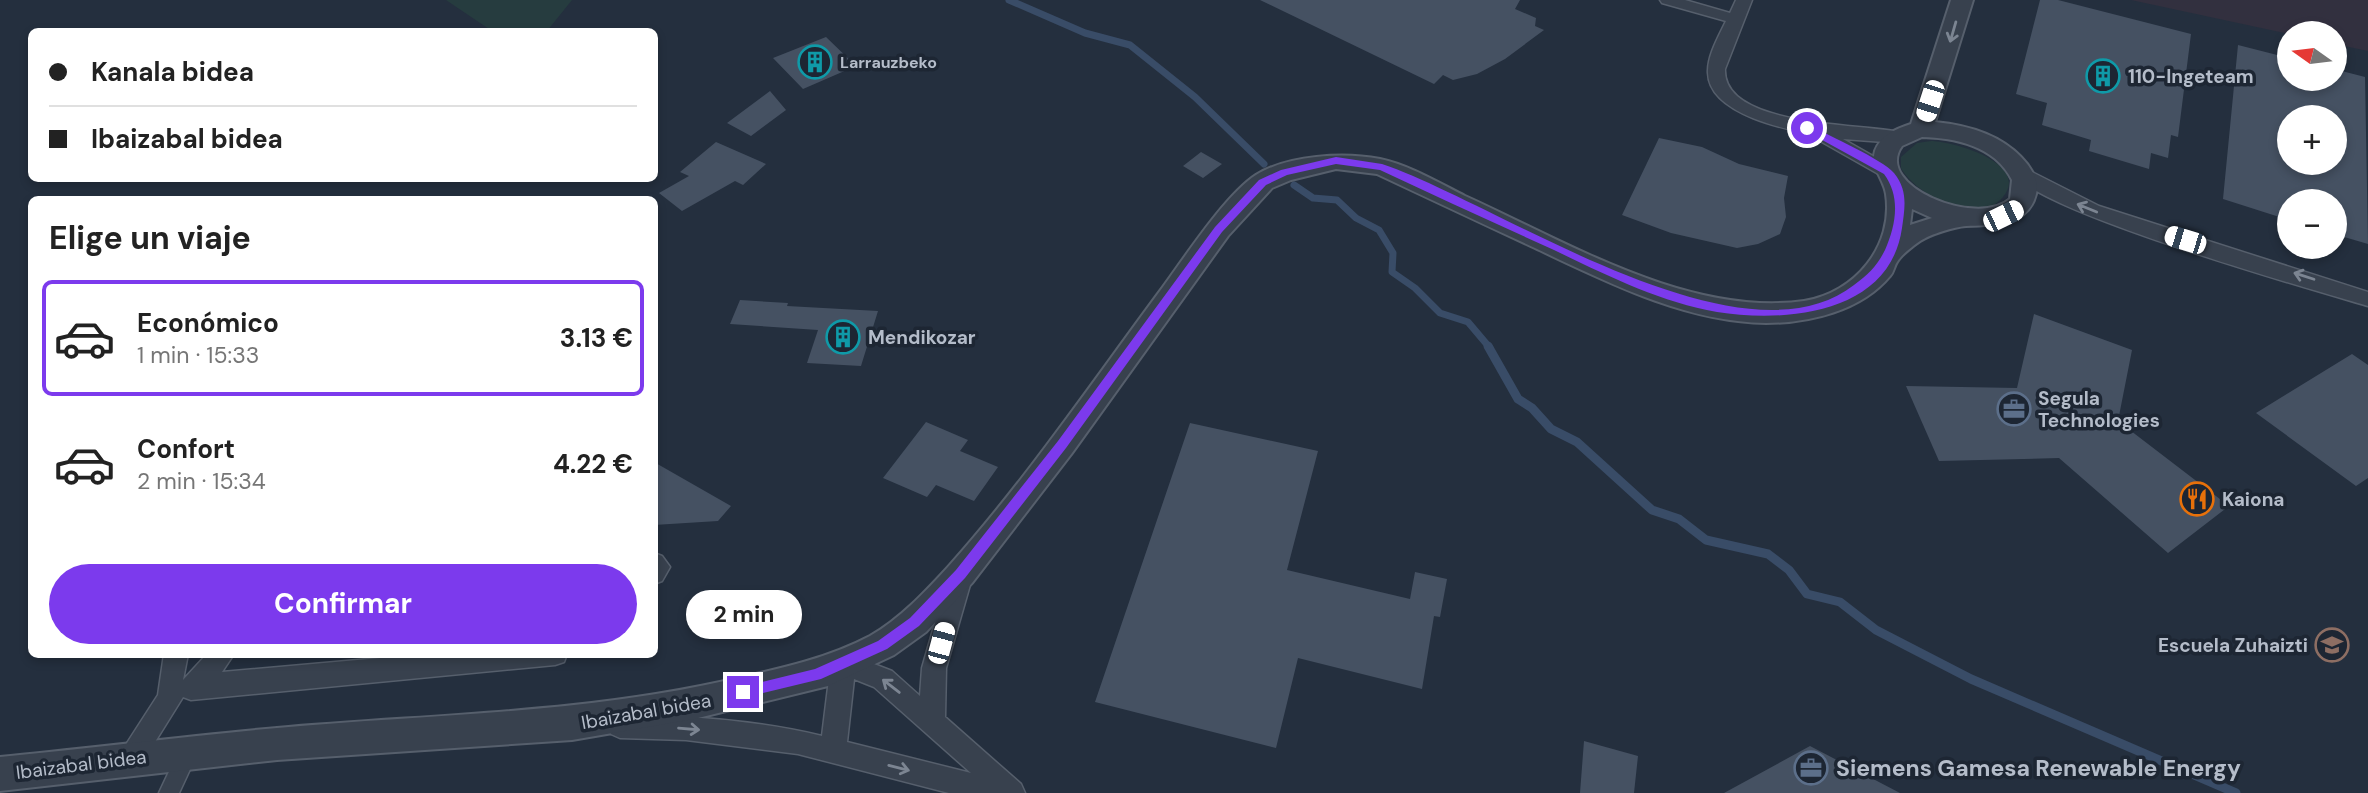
<!DOCTYPE html>
<html lang="es">
<head>
<meta charset="utf-8">
<style>
	:root { --surface:#fff; --page:#f6f6f6; --text:#222; --muted:#767676; --line:#e0e0e0; --accent:#7c3aed }
	body { margin:0; font-family:"DM Sans",sans-serif; background:var(--page); color:var(--text); height:100vh; display:flex; flex-direction:column; font-size:26px; white-space:nowrap }
	* { box-sizing:border-box; margin:0 }
	p { font-size:23px; color:var(--muted) }
	.icon { flex:none; width:38px; height:38px; fill:none; stroke:currentColor; stroke-width:2; stroke-linecap:round; stroke-linejoin:round }
	.map { position:relative; flex:1; overflow:hidden }
	.drawer { position:absolute; left:28px; top:196px; width:630px; height:462px; display:flex; flex-direction:column; background:var(--surface); border-radius:10px; box-shadow:0 4px 10px #0003 }
	.drawer>* { flex:none }
	.guide { position:absolute; left:28px; top:28px; width:630px; height:154px; border-radius:10px; box-shadow:0 4px 10px #0003; display:grid; align-content:center; height:154px; padding:0 21px; background:var(--surface) }
	.needle { width:46px; rotate:284deg }
	.buttons { position:absolute; left:2277px; top:21px; display:grid; gap:14px }
	.buttons a { display:grid; place-items:center; width:70px; height:70px; border-radius:50%; background:var(--surface); box-shadow:0 4px 10px #0003; font-size:35px }
	.end { position:absolute; width:32px; height:32px; margin:-16px; border:9px solid #7c3aed; background:#fff; box-shadow:0 0 0 4px #fff }
	.from { border-radius:50% }
	.bubble { position:absolute; height:49px; border-radius:24px; background:var(--surface); box-shadow:0 4px 10px #0003; font-size:23px; font-weight:700; line-height:49px; text-align:center }
	.car { position:absolute; width:21px; height:42px; margin:-21px -10px; border-radius:9px; box-shadow:0 0 5px 2px #0007; background:linear-gradient(#fff 24%,#345 0 40%,#fff 0 76%,#345 0 86%,#fff 0) }
	.guide b { display:flex; align-items:center; gap:24px; height:66px; font-size:26px }
	.guide b+b { border-top:2px solid var(--line) }
	.guide i { width:18px; height:18px; background:var(--text) }
	ul { padding:0; list-style:none }
	li { display:flex; align-items:center; gap:21px; height:116px; margin:0 14px 10px; padding:0 7px; border:4px solid transparent; border-radius:10px }
	li div { flex:1 }
	li b { display:block; font-size:26px }
	li em { font-style:normal; font-weight:700 }
	li.active { border-color:var(--accent) }
	li>.icon { width:63px; height:63px; stroke-width:1.5 }
	h2 { padding:0 21px; font-size:32px; line-height:84px }
	.action { display:flex; gap:14px; margin-top:auto; padding:14px 21px }
	.action a { flex:1; height:80px; border-radius:42px; background:var(--accent); color:#fff; font-size:28px; font-weight:700; line-height:80px; text-align:center }
	.map>svg:first-child { display:block }
	.medical { fill:#32303f }
	.green { fill:#263c3f }
	.lines { fill:none; stroke-linecap:round; stroke-linejoin:round }
	.stream-far1 { stroke:#394c67; stroke-width:7 }
	.stream { stroke:#394c67; stroke-width:9 }
	.building { fill:#455162; fill-rule:evenodd }
	.pedestrian-casing { stroke:#565f6c; stroke-width:3 }
	.minor-casing { stroke:#565f6c; stroke-width:3 }
	.tertiary-casing { stroke:#565f6c; stroke-width:4 }
	.pedestrian { fill:#38414e; fill-rule:evenodd }
	.minor { fill:#38414e; fill-rule:evenodd }
	.tertiary { fill:#38414e; fill-rule:evenodd }
	.oneway { stroke:#7c8592 }
	.route { fill:#7c3aed }
	.labels { text-anchor:middle; stroke-width:7; stroke-linejoin:round; paint-order:stroke }
	.far-poi-label { font-size:16px; font-weight:bold; fill:#b4bcc9; stroke:#1d2633; text-anchor:start }
	.poi-label { font-size:19px; font-weight:bold; fill:#b4bcc9; stroke:#1d2633; text-anchor:start }
	.street-label { font-size:19px; fill:#b4bcc9; stroke:#1d2633 }
	.near-poi-label { font-size:23px; font-weight:bold; fill:#b4bcc9; stroke:#1d2633; text-anchor:start }
</style>
</head>
<body>
<div class="map">
<svg width="2368" height="793" viewBox="0 0 2368 793">
	<rect width="100%" height="100%" fill="#242f3e"/>
	<path class="medical" d="M2131 0H2368V51L2335 44 2334 33 2289 34Z"/>
	<path class="green" d="M446 0H572L547 31H492Z
		M1931 141C1952 141 2031 163 2003 197 1978 228 1916 195 1901 168V157L1917 143Z"/>
	<g class="lines">
		<path class="stream-far1" d="M1009 0 1085 33 1130 45 1195 97 1264 164
			M1294 185 1313 198 1337 200 1356 218 1379 230 1393 253 1392 272 1415 288 1440 313 1468 322 1490 348"/>
		<path class="stream" d="M1488 346 1518 399 1532 408 1551 429 1577 442 1652 510 1679 519 1706 540 1768 554 1789 570 1807 594 1840 602 1876 630 1971 679 2236 793"/>
	</g>
	<path class="building" d="M1260 0H1520L1515 9 1536 18 1535 26 1544 30 1505 59 1477 74 1453 80 1443 75 1434 84Z
		M2040 0H2058L2191 34 2178 137 2171 135 2168 158 2151 153 2149 169 2089 151 2091 140 2042 125 2047 103 2016 94Z
		M826 37 856 66 803 89 773 58Z
		M2238 45 2289 58V79H2334V69L2365 77 2368 244 2334 234V201H2289V220L2223 199ZM2289 117H2334V163H2289Z
		M770 91 786 110 751 136 727 123Z
		M1659 138 1702 147 1739 164 1788 176 1784 198 1786 217 1780 234 1758 244 1737 248 1671 233 1622 215Z
		M716 142 766 164 743 185 735 181 682 211 659 193 689 176 680 172Z
		M1201 152 1222 164 1203 178 1183 166Z
		M740 300 788 303 787 306 878 311 861 366 807 363 818 330 730 324Z
		M2034 314 2132 350 2118 421 2229 506 2168 553 2059 458 1939 461 1906 386 2017 388Z
		M2352 354 2368 365V478L2356 486 2256 413Z
		M926 422 968 440 960 451 998 467 974 501 936 485 927 497 883 478Z
		M1190 423 1318 451 1287 570 1410 599 1415 572 1447 579 1440 617 1434 616 1422 689 1298 658 1276 748 1095 702Z
		M654 462 731 506 718 521 654 525Z
		M1584 741 1638 756 1634 793H1580Z
		M1810 746 1900 793H1724Z"/>
	<g class="lines">
		<defs>
			<path id="pedestrian" d="M188 743 195 746 198 752 179 793H159L181 746Z"/>
			<path id="minor" d="M1660 0H1685L1730 13 1736 0H1752L1725 69C1722 129 1869 123 1904 133L1907 137 1904 141 1898 143 1843 139 1894 168 1897 172 1894 176H1882L1822 142 1821 136C1789 130 1709 115 1708 73 1707 56 1719 36 1726 21L1662 3Z
				M2022 167 2099 206 2368 292V306C2310 289 2038 212 2013 173Z
				M654 553 662 556 670 567 662 581 654 584Z
				M960 568 968 571 972 578 946 668 945 717 1021 784 1025 793H949L798 754 686 740 620 738 611 734 607 726 611 718 620 714C687 716 757 720 822 736L831 663 834 655 843 652 892 671 920 696 922 668 948 578 952 571ZM854 679 874 687 971 773 847 742Z
				M164 654H188L183 680 207 654H234L222 672 425 654H567L564 662 555 665 191 700 183 697 140 766 131 769 122 766 118 757 158 695Z"/>
			<path id="tertiary" d="M1951 0H1973L1935 122C1966 125 1999 134 2021 157 2030 166 2040 181 2036 194 2028 227 1992 225 1966 226 1954 227 1931 234 1920 241 1914 245 1901 255 1897 262 1894 266 1894 272 1890 276 1861 311 1809 323 1766 323 1685 322 1607 282 1535 248 1483 224 1430 199 1377 174L1336 169 1291 180 1272 188 1228 236 1072 453 972 583 926 632 894 655 828 686 694 719 572 740 277 760 0 791V757C92 748 185 736 277 728 434 714 583 714 738 678 783 668 828 658 870 636 900 619 925 592 948 567 1025 481 1091 384 1160 291 1183 260 1225 195 1256 175 1288 155 1344 152 1380 159 1409 165 1439 183 1465 196 1567 242 1689 317 1804 301 1855 293 1894 246 1886 194 1884 179 1870 167 1875 151 1881 135 1896 129 1911 124ZM1922 137C1956 138 1995 146 2012 180L2010 199C1977 228 1873 186 1902 146ZM1912 209 1932 218 1910 225Z"/>
		</defs>
		<use href="#pedestrian" class="pedestrian-casing"/>
		<use href="#minor" class="minor-casing"/>
		<use href="#tertiary" class="tertiary-casing"/>
		<use href="#pedestrian" class="pedestrian"/>
		<use href="#minor" class="minor"/>
		<use href="#tertiary" class="tertiary"/>
	</g>
	<defs><path id="oneway-shaft" d="M-6 0H5M1.5-3L5.5 0L1.5 3" fill="none" stroke-width="1.6" stroke-linecap="round" stroke-linejoin="round" transform="scale(1.75)"/></defs>
	<g class="oneway">
		<use href="#oneway-shaft" transform="translate(1953 32) rotate(106)"/>
		<use href="#oneway-shaft" transform="translate(2087 208) rotate(-158)"/>
		<use href="#oneway-shaft" transform="translate(2304 276) rotate(-162)"/>
		<use href="#oneway-shaft" transform="translate(891 686) rotate(-142)"/>
		<use href="#oneway-shaft" transform="translate(689 729) rotate(5)"/>
		<use href="#oneway-shaft" transform="translate(899 768) rotate(14)"/>
	</g>
	<path class="route" d="M1804 126H1811C1829 136 1882 159 1894 173 1908 190 1905 207 1902 228 1890 314 1786 323 1717 312 1660 302 1606 275 1554 250 1496 224 1438 197 1380 170L1336 164 1287 175 1266 185 1222 232 1066 448 965 578 919 626 887 649 821 679 743 698 738 697V688L815 669 878 641 910 618 956 570 1058 441 1215 227 1259 180 1281 170 1336 157 1382 164C1498 203 1740 373 1854 285 1869 274 1877 266 1885 250 1896 225 1901 197 1884 174L1804 130Z"/>
	<defs>
		<symbol id="building-ring" viewBox="-11 -11 22 22"><circle r="9.5" fill="#1d2633" stroke="#0f9aa8" stroke-width="1.5"/><path d="M-4-6H4V6H1V3H-1V6H-4ZM-2.5-4.3h1.7v1.8h-1.7ZM.8-4.3h1.7v1.8H.8ZM-2.5-1h1.7V.8h-1.7ZM.8-1h1.7V.8H.8Z" fill="#0f9aa8"/></symbol>
		<symbol id="office-ring" viewBox="-11 -11 22 22"><circle r="9.5" fill="#1d2633" stroke="#5c6f8a" stroke-width="1.5"/><path d="M-6-3h4V-5.5h4V-3h4V5H-6ZM-1-4.5V-3h2v-1.5ZM-6 0V1H6V0Z" fill="#5c6f8a"/></symbol>
		<symbol id="restaurant-ring" viewBox="-11 -11 22 22"><circle r="9.5" fill="#1d2633" stroke="#e8710a" stroke-width="1.5"/><path d="M-5-6h1v4h1v-4h1v4h1v-4h1v5L-1.5 .5V6h-2V.5L-5-1ZM5-6V6H3V1.5H1.5Q1.5-4 5-6Z" fill="#e8710a"/></symbol>
		<symbol id="school-ring" viewBox="-11 -11 22 22"><circle r="9.5" fill="#1d2633" stroke="#8d6e63" stroke-width="1.5"/><path d="M0-5L7-2L0 1L-7-2ZM-4 1L0 2.5L4 1V4Q0 6-4 4Z" fill="#8d6e63"/></symbol>
	</defs>
	<g fill-rule="evenodd">
		<use href="#building-ring" x="796" y="43" width="38" height="38"/>
		<use href="#building-ring" x="2084" y="57" width="38" height="38"/>
		<use href="#building-ring" x="824" y="318" width="38" height="38"/>
		<use href="#office-ring" x="1995" y="390" width="38" height="38"/>
		<use href="#restaurant-ring" x="2178" y="480" width="38" height="38"/>
		<use href="#school-ring" x="2313" y="626" width="38" height="38"/>
		<use href="#office-ring" x="1792" y="749" width="38" height="38"/>
	</g>
	<g class="labels">
		<g class="far-poi-label">
			<text x="840" y="68">Larrauzbeko</text>
		</g>
		<g class="poi-label">
			<text x="2128" y="83">110-Ingeteam</text>
			<text x="868" y="344">Mendikozar</text>
			<text x="2038" y="405">Segula<tspan x="2038" dy="22">Technologies</tspan></text>
			<text x="2222" y="506">Kaiona</text>
			<text x="2308" y="652" text-anchor="end">Escuela Zuhaizti</text>
		</g>
		<g class="street-label">
			<text transform="translate(646 711) rotate(-10)" y="7">Ibaizabal bidea</text>
			<text transform="translate(81 764) rotate(-7)" y="7">Ibaizabal bidea</text>
		</g>
		<g class="near-poi-label">
			<text x="1836" y="776">Siemens Gamesa Renewable Energy</text>
		</g>
	</g>
</svg>
<div class="buttons">
<a><svg class="needle" viewBox="-14 -14 28 28"><path d="M0-13l5 13h-10z" fill="#e53935"/><path d="M0 13l5-13h-10z" fill="#767676"/></svg></a>
<a>+</a>
<a>−</a>
</div>
<i class="end from" style="left:1807px;top:128px"></i>
<i class="end" style="left:743px;top:692px"></i>
<div class="bubble" style="left:686px;top:590px;width:116px">2 min</div>
<i class="car" style="left:1930px;top:101px;rotate:198deg"></i>
<i class="car" style="left:2003px;top:216px;rotate:64deg"></i>
<i class="car" style="left:2185px;top:240px;rotate:287deg"></i>
<i class="car" style="left:941px;top:643px;rotate:15deg"></i>
<div class="guide">
<b><i class="from"></i>Kanala bidea</b>
<b><i></i>Ibaizabal bidea</b>
</div>
<section class="drawer">
<h2>Elige un viaje</h2>
<ul>
<li class="active"><svg class="icon" aria-label="car" viewBox="0 0 24 24"><path d="M5 17H2v-5l4-1 3-4h7l3 4 3 1v5h-3M9 17h6M6 11h13"/><circle cx="7" cy="17" r="2"/><circle cx="17" cy="17" r="2"/></svg><div><b>Económico</b><p>1 min · 15:33</p></div><em>3.13 €</em></li>
<li><svg class="icon" aria-label="car" viewBox="0 0 24 24"><path d="M5 17H2v-5l4-1 3-4h7l3 4 3 1v5h-3M9 17h6M6 11h13"/><circle cx="7" cy="17" r="2"/><circle cx="17" cy="17" r="2"/></svg><div><b>Confort</b><p>2 min · 15:34</p></div><em>4.22 €</em></li>
</ul>
<div class="action"><a>Confirmar</a></div>
</section>
</div>
</body>
</html>
